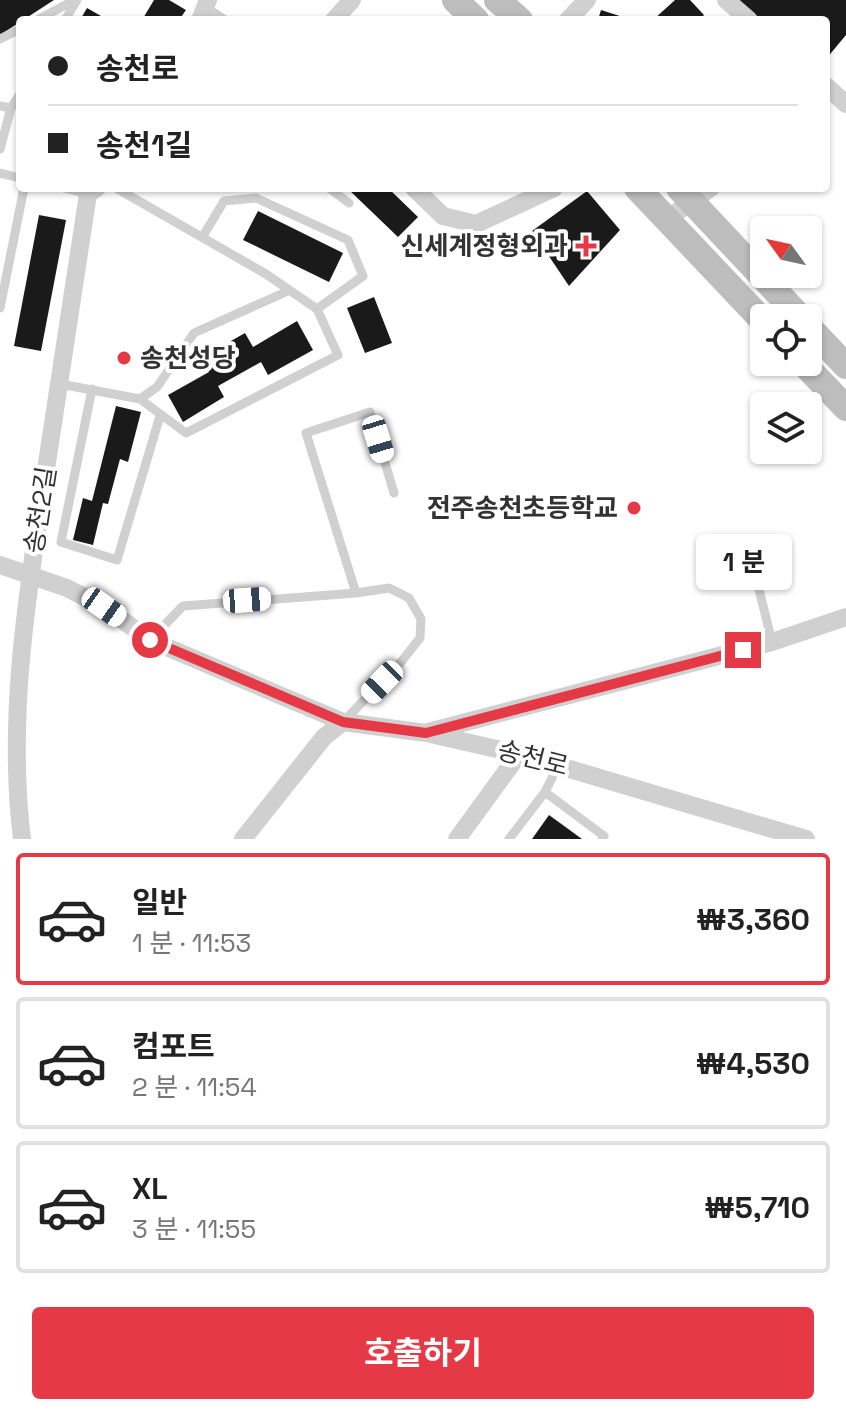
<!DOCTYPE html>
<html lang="ko">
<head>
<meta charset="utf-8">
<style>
	:root { --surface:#fff; --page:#f2f2f2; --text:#222; --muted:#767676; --line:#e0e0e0; --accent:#e63946 }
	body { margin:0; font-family:"Space Grotesk","Noto Sans KR",sans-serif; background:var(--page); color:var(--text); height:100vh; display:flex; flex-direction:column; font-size:30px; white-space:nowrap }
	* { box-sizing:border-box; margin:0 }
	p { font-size:26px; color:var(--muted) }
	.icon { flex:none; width:44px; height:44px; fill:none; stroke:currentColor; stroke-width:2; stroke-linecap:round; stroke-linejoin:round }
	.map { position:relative; height:839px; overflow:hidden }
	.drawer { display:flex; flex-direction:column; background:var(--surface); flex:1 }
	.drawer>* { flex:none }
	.hud { position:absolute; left:16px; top:16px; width:814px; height:176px; border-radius:8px; box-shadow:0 2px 6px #0004; display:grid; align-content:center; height:176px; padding:0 32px; background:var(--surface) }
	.needle { width:52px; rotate:303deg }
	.controls { position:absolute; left:750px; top:216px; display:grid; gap:16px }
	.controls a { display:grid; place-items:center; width:72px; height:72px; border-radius:8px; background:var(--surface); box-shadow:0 2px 6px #0004; font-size:40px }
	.end { position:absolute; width:36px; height:36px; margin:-18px; border:10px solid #e63946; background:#fff; box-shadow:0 0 0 4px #fff }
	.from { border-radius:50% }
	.bubble { position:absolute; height:56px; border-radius:8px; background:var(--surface); box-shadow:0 2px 6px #0004; font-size:26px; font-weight:700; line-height:56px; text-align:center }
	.car { position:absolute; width:24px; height:48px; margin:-24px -12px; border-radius:10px; box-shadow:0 0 6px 2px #0007; background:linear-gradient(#fff 24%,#345 0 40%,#fff 0 76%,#345 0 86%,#fff 0) }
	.hud b { display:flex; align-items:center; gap:28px; height:76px; font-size:30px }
	.hud b+b { border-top:2px solid var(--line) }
	.hud i { width:20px; height:20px; background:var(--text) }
	ul { padding:14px 0 0; list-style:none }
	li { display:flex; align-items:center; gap:24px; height:132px; margin:0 16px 12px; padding:0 16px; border:4px solid var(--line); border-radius:8px }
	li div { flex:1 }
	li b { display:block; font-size:30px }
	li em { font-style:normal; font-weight:700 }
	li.active { border-color:var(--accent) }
	li>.icon { width:72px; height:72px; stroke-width:1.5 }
	.button { display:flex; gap:16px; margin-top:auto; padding:16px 32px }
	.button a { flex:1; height:92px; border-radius:8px; background:var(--accent); color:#fff; font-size:32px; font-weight:700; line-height:92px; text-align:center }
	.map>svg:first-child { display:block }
	.building { fill:#1a1a1a }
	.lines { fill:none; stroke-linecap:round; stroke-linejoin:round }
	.lane { stroke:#d0d0d0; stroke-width:9 }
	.street { stroke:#d0d0d0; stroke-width:18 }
	.secondary { stroke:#bdbdbd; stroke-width:26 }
	.route { stroke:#e63946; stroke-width:10 }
	.poi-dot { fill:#e63946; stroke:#fff; stroke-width:3 }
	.labels { text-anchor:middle; stroke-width:8; stroke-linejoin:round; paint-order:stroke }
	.poi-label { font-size:26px; font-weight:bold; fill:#333; stroke:#fff; text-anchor:end }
	.street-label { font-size:26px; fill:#333; stroke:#fff }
</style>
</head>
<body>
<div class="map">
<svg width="846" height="839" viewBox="0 0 846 839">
	<rect width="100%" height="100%" fill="#fff"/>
	<path class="building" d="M0 0H54L0 35Z
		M154 0H169L186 10 179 20H142Z
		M675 0H690L704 15 699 20H653Z
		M736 0H846V35L826 59V20H760Z
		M87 8 108 20H80Z
		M601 10 629 19V20H598Z
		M347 188H388L418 217 398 237Z
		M587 191 620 230 569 286 532 231Z
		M258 211 343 253 329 282 243 240Z
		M39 215 66 220 41 351 14 346Z
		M374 297 392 343 365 353 347 308Z
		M297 321 313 350 268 375 261 362 218 386 224 397 183 422 168 395 209 372 201 358 245 333 253 347Z
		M116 406 141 412 128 462 120 459 108 504 103 503 93 545 73 540 83 498 92 501Z
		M549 815 582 839H532Z"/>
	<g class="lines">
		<path class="lane" d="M207 8 225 20
			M37 20 75 0
			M65 20 77 0
			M0 39 20 29
			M0 106 11 108 0 149
			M11 108 20 94
			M0 173 20 178
			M64 188 88 194
			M329 188 349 203
			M203 236 224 201 256 198 348 240 363 276 317 309
			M0 308 24 188
			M60 384 140 399 186 433 338 355 317 309 266 274 116 188
			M92 389 61 542 117 560 160 416
			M140 399 157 387 194 333 288 291
			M752 561 772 642
			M356 593 306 433 370 412 394 493
			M150 640 183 606 356 593 389 588 409 598 421 619 420 638 401 662 344 721
			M545 792 604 836 602 839
			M509 839 545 792 559 764"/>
		<path class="street" d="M726 0 749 20
			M200 20 208 0
			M334 20 352 0
			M568 20 587 0
			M826 86 846 104
			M414 188 443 216 476 224 554 188
			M667 219 711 188
			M0 565 67 588 104 607 150 640 343 722 426 733 519 754 806 839
			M428 732 772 642 846 617
			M22 839C7 718 27 596 45 476 60 382 74 288 88 194L97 188
			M243 839 324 737 343 722
			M457 839 519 754"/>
		<path class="secondary" d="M455 0 476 20
			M497 0 520 20
			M637 188 764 322
			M679 188 801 318
			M808 326 846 366
			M802 362 846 408"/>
	</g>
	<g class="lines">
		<path class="route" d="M150 640 343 722 426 733 743 650"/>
	</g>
	<g class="poi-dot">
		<path d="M582 234h8v8h8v8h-8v8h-8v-8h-8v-8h8z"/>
		<circle cx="124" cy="358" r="8"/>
		<circle cx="634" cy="508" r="8"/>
	</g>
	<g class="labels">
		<g class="poi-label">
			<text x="568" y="255">신세계정형외과</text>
			<text x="140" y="367" text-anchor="start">송천성당</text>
			<text x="618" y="517">전주송천초등학교</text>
		</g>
		<g class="street-label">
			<text transform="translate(40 510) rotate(-81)" y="9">송천2길</text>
			<text transform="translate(533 758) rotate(14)" y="9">송천로</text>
		</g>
	</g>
</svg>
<div class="controls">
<a><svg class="needle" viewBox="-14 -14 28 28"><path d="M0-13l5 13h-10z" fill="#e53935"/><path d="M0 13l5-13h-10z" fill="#767676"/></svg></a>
<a><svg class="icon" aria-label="locate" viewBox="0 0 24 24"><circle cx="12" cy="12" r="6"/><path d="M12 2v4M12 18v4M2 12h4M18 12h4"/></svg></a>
<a><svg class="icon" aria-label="layers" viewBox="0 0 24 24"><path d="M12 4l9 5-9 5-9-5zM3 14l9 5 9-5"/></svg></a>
</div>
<i class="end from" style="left:150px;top:640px"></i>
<i class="end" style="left:743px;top:650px"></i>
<div class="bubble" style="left:696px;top:534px;width:96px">1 분</div>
<i class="car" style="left:378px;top:439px;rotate:163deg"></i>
<i class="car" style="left:247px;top:600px;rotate:86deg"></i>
<i class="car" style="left:104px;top:607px;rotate:125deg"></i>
<i class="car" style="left:382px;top:682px;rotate:224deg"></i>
<div class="hud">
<b><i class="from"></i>송천로</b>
<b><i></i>송천1길</b>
</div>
</div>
<section class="drawer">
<ul>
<li class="active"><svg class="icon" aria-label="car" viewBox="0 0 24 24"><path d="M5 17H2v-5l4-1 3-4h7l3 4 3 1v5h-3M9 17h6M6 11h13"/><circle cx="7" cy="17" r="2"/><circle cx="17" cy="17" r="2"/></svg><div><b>일반</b><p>1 분 · 11:53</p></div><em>₩3,360</em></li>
<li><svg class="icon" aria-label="car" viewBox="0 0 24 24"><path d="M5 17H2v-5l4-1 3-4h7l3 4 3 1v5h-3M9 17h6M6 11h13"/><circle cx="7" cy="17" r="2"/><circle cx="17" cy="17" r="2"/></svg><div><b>컴포트</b><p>2 분 · 11:54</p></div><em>₩4,530</em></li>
<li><svg class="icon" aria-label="car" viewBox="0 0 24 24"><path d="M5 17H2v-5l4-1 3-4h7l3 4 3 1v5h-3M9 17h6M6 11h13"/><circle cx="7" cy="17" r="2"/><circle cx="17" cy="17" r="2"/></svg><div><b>XL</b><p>3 분 · 11:55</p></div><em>₩5,710</em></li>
</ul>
<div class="button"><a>호출하기</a></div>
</section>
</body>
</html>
